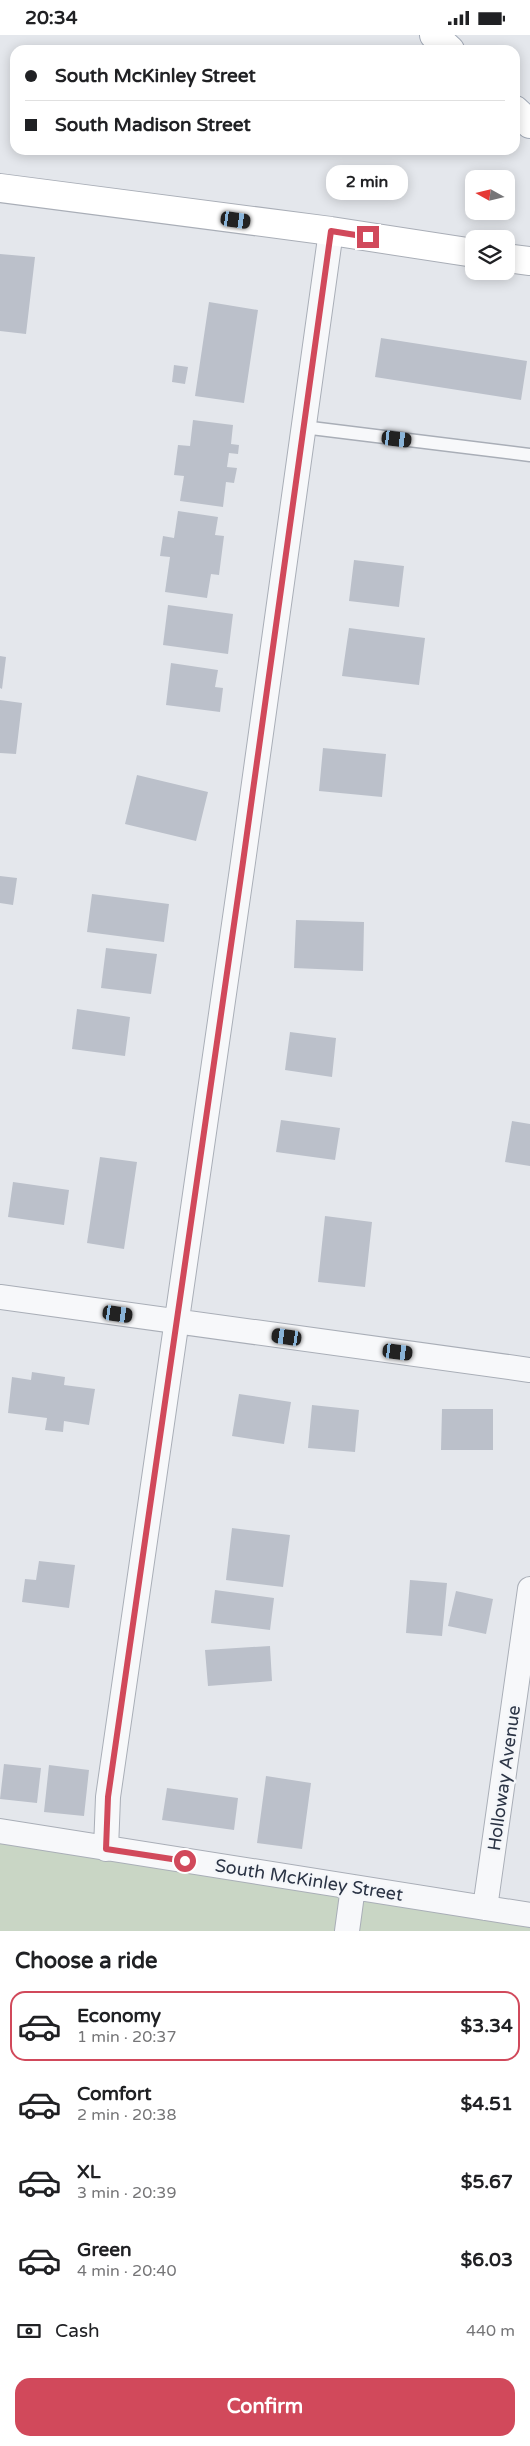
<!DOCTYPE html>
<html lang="en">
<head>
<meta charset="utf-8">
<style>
	:root { --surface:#fff; --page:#f6f6f6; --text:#202124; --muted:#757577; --line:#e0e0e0; --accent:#d1495b }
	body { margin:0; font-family:"Varela Round",sans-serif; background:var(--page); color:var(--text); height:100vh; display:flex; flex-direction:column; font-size:19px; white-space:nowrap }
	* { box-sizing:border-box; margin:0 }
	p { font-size:16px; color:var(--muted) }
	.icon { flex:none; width:28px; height:28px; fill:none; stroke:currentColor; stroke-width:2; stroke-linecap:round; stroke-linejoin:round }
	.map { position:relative; height:1896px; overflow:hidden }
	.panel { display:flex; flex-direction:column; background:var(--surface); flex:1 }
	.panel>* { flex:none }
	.hud { position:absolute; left:10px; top:10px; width:510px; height:110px; border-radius:15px; box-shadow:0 2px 12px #0003; display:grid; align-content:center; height:110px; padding:0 15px; background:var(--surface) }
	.needle { width:32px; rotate:278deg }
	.controls { position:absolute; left:465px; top:135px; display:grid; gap:10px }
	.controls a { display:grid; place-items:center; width:50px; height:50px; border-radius:10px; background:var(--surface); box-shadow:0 2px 12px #0003; font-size:25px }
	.end { position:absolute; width:22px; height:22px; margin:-11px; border:6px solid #d1495b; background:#fff; box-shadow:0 0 0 2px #fff }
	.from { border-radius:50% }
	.bubble { position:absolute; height:35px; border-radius:15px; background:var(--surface); box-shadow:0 2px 12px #0003; font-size:16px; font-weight:700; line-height:35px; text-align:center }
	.car { position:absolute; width:15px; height:30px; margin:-15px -8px; border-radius:6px; box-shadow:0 0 4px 1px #0007; background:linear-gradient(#222 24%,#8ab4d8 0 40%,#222 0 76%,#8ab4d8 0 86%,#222 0) }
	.hud b { display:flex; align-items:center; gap:18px; height:48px; font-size:19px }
	.hud b+b { border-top:1px solid var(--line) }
	.hud i { width:12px; height:12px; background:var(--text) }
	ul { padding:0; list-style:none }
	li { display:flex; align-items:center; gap:15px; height:70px; margin:0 10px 8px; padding:0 5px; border:2px solid transparent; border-radius:15px }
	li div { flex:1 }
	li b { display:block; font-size:19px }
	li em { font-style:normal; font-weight:700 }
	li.active { border-color:var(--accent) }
	li>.icon { width:45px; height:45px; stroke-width:1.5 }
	h2 { padding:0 15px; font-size:22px; line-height:60px }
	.pay { display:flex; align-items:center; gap:12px; height:55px; padding:0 15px; font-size:19px }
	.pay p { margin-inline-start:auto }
	.cta { display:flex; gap:10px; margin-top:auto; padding:10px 15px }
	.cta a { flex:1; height:58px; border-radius:15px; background:var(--accent); color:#fff; font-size:20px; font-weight:700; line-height:58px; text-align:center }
	.status { display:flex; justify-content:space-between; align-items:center; height:35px; padding:0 25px; background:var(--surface); direction:ltr }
	.status svg { height:14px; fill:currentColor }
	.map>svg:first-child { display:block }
	.green { fill:#c9d6c5 }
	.building { fill:#bbc0ca }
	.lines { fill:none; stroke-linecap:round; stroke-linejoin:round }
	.service-casing { stroke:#a9aeb7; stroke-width:15 }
	.minor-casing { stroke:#a9aeb7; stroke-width:26 }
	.secondary-casing { stroke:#a9aeb7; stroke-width:30 }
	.primary-casing { stroke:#a3abb8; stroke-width:30 }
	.service { stroke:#f7f8fa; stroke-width:12 }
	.minor { stroke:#f7f8fa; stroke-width:24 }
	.secondary { stroke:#fff; stroke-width:28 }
	.primary { stroke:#fff; stroke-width:28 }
	.route { stroke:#d1495b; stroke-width:6 }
	.labels { text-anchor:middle; stroke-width:5; stroke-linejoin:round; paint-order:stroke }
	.street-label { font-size:18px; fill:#2b3445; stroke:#f4f6f9 }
</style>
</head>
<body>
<div class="status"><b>20:34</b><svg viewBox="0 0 49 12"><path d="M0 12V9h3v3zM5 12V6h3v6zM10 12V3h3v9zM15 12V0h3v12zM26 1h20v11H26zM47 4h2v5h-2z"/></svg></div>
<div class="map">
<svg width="530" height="1896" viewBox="0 0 530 1896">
	<rect width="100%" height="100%" fill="#e4e7ec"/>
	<path class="green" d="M0 1805 342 1859 338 1896H0Z
		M362 1862 530 1890V1896H358Z"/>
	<path class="building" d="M0 219 35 222 26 299 0 296Z
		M209 267 258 275 244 368 195 361Z
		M381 303 527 326 521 365 375 342Z
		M174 330 188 332 185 349 172 347Z
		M193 385 233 390 231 409 239 410 238 419 229 418 227 432 237 433 234 448 226 447 223 472 180 466 184 441 174 440 178 410 190 411Z
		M178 476 218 482 215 500 224 501 219 540 211 539 207 563 165 557 170 522 160 521 163 501 174 503Z
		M354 525 404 531 399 572 349 566Z
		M168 570 233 579 228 619 163 610Z
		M349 593 425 603 419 650 342 641Z
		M0 621 6 622 2 654 0 653Z
		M171 628 218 635 215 652 223 653 220 677 166 670Z
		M0 665 22 668 16 719 0 718Z
		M323 713 386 719 382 762 319 756Z
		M137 740 208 757 196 806 125 789Z
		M0 841 17 843 13 870 0 868Z
		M92 859 169 869 164 907 87 897Z
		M296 885 364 887 363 936 294 933Z
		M106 913 157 919 151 959 101 953Z
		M77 974 130 982 125 1021 72 1014Z
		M290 997 336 1003 332 1042 285 1035Z
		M281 1085 340 1093 335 1125 276 1117Z
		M512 1086 530 1089V1131L505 1127Z
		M100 1122 137 1127 124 1214 87 1208Z
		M13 1147 69 1155 64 1190 8 1182Z
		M325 1181 372 1187 365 1252 318 1247Z
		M32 1337 65 1342 64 1350 95 1354 89 1390 64 1386 63 1397 45 1395 47 1383 8 1378 12 1342 31 1345Z
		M239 1359 291 1367 284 1409 232 1401Z
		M312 1370 359 1375 355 1417 308 1413Z
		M442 1374H493V1415H441Z
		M232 1493 290 1500 283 1552 226 1545Z
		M39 1526 75 1530 69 1573 22 1567 25 1544 36 1545Z
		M410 1545 447 1548 442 1601 406 1598Z
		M215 1555 274 1563 270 1595 211 1588Z
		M456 1556 493 1564 486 1599 448 1591Z
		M270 1611 272 1646 208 1651 205 1615Z
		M4 1729 41 1733 37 1768 0 1764Z
		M49 1730 89 1735 84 1781 44 1777Z
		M266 1741 311 1748 302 1814 257 1808Z
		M167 1753 238 1763 234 1795 162 1785Z"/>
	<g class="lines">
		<defs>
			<path id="service" d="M303 392 530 420"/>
			<path id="minor" d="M0 1262 530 1335
				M0 1796 530 1880
				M106 1814 108 1762 243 827 331 196
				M485 1873 530 1554
				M347 1896 353 1852"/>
			<path id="secondary" d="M0 153 331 196 474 218
				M506 223 530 226"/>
			<path id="primary" d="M434 0 450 15
				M515 75 530 89"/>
		</defs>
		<use href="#service" class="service-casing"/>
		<use href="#minor" class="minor-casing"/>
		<use href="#secondary" class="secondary-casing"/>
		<use href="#primary" class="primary-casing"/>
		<use href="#service" class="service"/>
		<use href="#minor" class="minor"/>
		<use href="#secondary" class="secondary"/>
		<use href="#primary" class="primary"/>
	</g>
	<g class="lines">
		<path class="route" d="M185 1826 106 1814 108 1762 243 827 331 196 368 202"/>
	</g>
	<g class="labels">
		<g class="street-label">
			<text transform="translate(504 1743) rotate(-82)" y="6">Holloway Avenue</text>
			<text transform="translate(309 1845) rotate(9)" y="6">South McKinley Street</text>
		</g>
	</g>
</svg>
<div class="controls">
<a><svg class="needle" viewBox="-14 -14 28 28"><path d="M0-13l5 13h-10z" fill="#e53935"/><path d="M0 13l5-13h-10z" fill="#757577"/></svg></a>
<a><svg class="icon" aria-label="layers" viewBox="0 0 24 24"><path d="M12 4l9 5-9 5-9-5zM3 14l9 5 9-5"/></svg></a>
</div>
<i class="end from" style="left:185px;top:1826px"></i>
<i class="end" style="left:368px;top:202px"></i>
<div class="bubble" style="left:326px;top:130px;width:82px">2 min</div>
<i class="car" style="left:236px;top:185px;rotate:98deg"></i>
<i class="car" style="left:397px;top:404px;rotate:97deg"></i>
<i class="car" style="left:118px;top:1279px;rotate:98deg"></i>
<i class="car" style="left:287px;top:1302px;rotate:278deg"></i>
<i class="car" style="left:398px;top:1317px;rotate:97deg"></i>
<div class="hud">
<b><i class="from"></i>South McKinley Street</b>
<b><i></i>South Madison Street</b>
</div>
</div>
<section class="panel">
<h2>Choose a ride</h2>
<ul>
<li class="active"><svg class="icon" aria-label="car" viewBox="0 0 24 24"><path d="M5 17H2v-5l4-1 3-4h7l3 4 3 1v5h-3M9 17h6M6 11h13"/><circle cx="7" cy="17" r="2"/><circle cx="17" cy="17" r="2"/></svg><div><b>Economy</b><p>1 min · 20:37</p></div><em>$3.34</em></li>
<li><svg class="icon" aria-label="car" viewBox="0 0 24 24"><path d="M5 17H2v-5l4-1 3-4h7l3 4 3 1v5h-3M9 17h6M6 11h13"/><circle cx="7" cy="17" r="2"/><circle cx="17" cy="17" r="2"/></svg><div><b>Comfort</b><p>2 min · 20:38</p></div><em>$4.51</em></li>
<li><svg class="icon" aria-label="car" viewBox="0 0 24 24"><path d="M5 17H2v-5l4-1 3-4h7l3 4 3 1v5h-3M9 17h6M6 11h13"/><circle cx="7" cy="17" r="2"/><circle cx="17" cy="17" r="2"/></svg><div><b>XL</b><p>3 min · 20:39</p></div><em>$5.67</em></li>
<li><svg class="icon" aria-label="car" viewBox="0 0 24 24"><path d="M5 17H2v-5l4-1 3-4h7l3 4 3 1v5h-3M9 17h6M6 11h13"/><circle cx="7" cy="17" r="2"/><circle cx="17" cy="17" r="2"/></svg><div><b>Green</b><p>4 min · 20:40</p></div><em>$6.03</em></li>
</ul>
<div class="pay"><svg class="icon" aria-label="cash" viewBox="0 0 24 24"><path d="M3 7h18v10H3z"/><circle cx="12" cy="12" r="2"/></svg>Cash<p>440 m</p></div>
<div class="cta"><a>Confirm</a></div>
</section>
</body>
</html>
